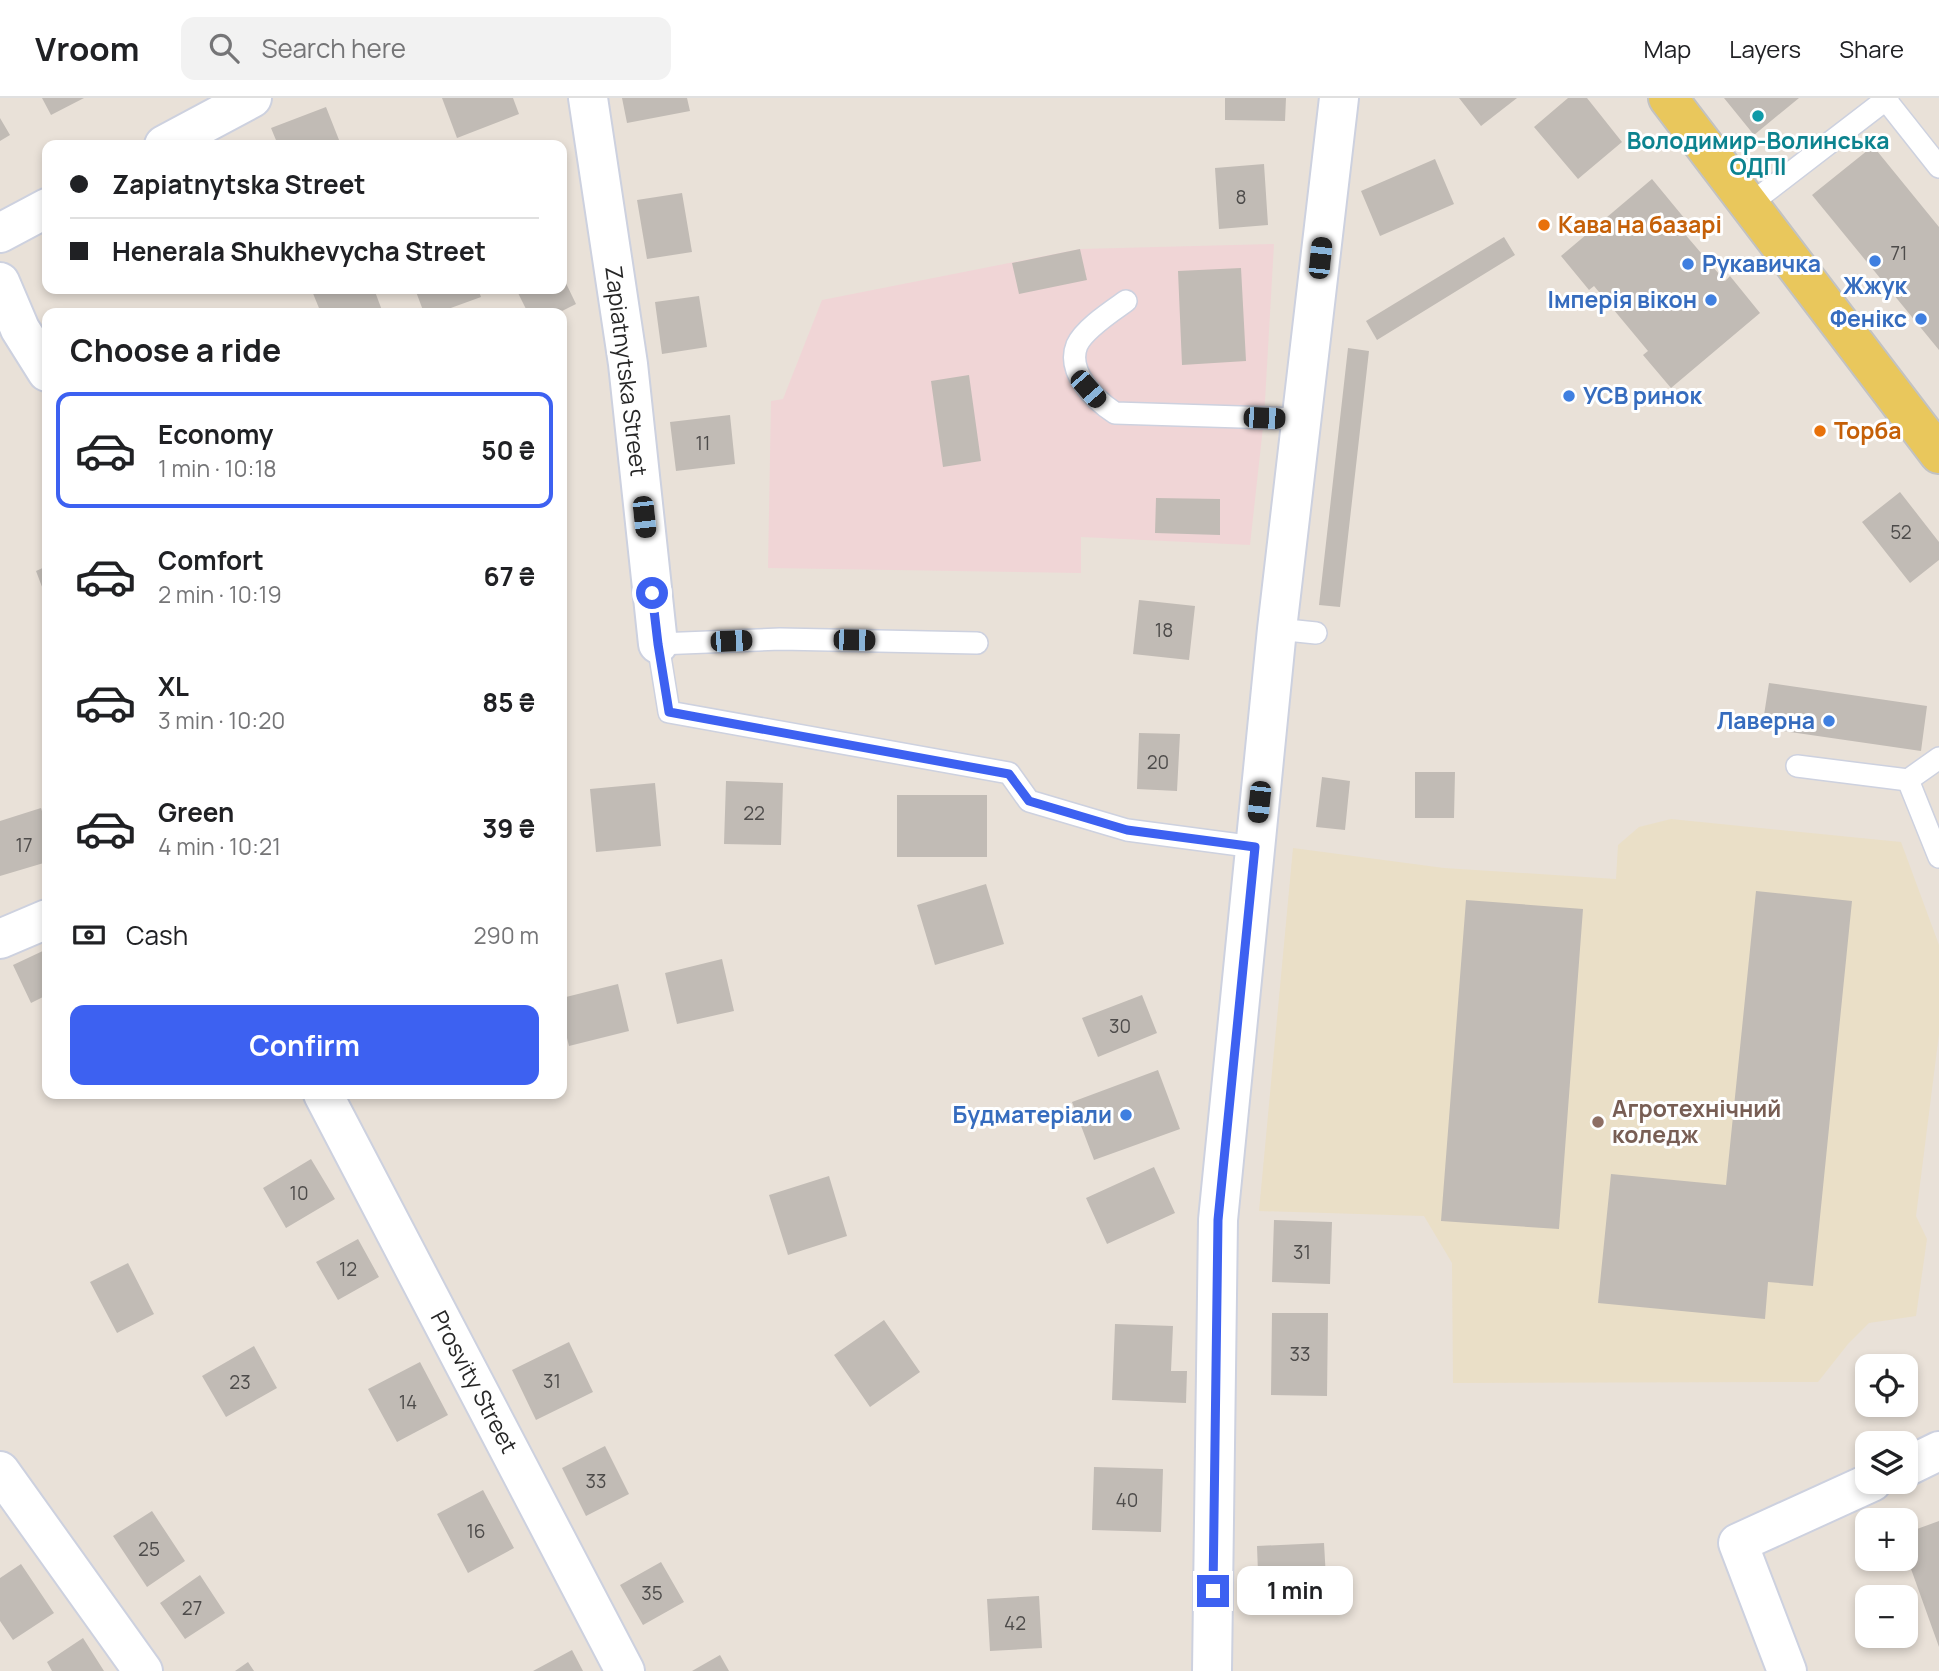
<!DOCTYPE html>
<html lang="en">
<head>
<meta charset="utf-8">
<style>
	:root { --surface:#fff; --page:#f2f2f2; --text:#202124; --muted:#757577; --line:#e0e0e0; --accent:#3d61f1 }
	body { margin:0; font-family:Manrope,sans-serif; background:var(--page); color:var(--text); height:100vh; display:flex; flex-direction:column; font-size:26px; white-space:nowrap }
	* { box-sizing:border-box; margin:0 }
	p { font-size:23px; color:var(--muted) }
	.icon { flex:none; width:38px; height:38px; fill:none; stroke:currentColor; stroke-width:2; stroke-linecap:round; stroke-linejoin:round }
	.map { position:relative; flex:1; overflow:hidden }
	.sheet { position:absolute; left:42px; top:210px; width:525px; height:791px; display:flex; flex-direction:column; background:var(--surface); border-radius:14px; box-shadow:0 4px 10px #0003 }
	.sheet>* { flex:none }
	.top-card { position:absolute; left:42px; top:42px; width:525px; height:154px; border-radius:14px; box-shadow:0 4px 10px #0003; display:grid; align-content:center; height:154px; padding:0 28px; background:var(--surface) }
	.controls { position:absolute; left:1855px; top:1256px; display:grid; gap:14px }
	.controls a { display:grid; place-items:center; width:63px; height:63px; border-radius:14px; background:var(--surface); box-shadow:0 4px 10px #0003; font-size:35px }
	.end { position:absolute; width:32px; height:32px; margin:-16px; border:9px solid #3d61f1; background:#fff; box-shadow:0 0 0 4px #fff }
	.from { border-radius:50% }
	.bubble { position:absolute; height:49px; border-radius:14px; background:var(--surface); box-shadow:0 4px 10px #0003; font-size:23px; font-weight:700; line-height:49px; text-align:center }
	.car { position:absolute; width:21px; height:42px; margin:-21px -10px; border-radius:9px; box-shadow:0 0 5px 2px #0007; background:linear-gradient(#222 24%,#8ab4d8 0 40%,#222 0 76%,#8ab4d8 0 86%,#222 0) }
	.top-card b { display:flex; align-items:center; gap:24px; height:66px; font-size:26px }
	.top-card b+b { border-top:2px solid var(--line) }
	.top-card i { width:18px; height:18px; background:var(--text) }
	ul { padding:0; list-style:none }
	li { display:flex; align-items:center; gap:21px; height:116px; margin:0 14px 10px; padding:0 14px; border:4px solid transparent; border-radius:14px }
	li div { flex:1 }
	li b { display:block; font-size:26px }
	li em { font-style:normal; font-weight:700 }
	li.current { border-color:var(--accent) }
	li>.icon { width:63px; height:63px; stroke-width:1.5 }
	h2 { padding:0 28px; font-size:32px; line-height:84px }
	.pay { display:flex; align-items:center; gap:18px; height:77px; padding:0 28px; font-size:26px }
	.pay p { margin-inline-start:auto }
	.action { display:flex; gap:14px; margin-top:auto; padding:14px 28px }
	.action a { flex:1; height:80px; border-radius:14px; background:var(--accent); color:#fff; font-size:28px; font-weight:700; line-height:80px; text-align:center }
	header { display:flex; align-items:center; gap:42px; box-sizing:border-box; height:98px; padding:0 35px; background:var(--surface); border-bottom:2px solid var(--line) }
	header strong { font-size:33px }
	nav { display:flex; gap:38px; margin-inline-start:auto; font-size:24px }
	.search { width:490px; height:63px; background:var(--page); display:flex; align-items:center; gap:18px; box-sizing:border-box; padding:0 24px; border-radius:14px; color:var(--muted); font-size:26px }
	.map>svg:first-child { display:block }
	.education { fill:#eadfc7 }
	.medical { fill:#f0d5d6 }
	.building { fill:#c1bbb5 }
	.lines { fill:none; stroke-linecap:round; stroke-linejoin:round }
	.lane-casing { stroke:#cdd1df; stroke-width:24 }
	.street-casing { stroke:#cdd1df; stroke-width:42 }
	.secondary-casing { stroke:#cdd1df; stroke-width:42 }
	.primary-casing { stroke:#c2c2c2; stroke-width:42 }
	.lane { stroke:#fff; stroke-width:21 }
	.street { stroke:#fff; stroke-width:38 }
	.secondary { stroke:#fff; stroke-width:38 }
	.primary { stroke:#e9c75c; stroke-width:38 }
	.route { stroke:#3d61f1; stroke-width:9 }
	.culture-dot { fill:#0f9aa8; stroke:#fff; stroke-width:2.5 }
	.food-dot { fill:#e8710a; stroke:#fff; stroke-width:2.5 }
	.shop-dot { fill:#3f7fe0; stroke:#fff; stroke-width:2.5 }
	.education-dot { fill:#8d6e63; stroke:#fff; stroke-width:2.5 }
	.labels { text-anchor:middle; stroke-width:6; stroke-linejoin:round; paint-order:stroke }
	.number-label { font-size:19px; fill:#4d4b4a }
	.culture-label { font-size:23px; font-weight:bold; fill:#0d838f; stroke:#fff }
	.food-label { font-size:23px; font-weight:bold; fill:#c56008; stroke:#fff; text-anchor:start }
	.shop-label { font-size:23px; font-weight:bold; fill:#366cbe; stroke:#fff; text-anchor:end }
	.street-label { font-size:23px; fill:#262626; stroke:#fff }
	.education-label { font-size:23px; font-weight:bold; fill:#785e54; stroke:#fff; text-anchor:start }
</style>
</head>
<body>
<header>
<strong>Vroom</strong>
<div class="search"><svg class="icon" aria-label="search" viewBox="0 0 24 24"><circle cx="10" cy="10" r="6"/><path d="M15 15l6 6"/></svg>Search here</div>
<nav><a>Map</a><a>Layers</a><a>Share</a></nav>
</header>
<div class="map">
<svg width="1939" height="1573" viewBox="0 0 1939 1573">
	<rect width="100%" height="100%" fill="#e9e1d8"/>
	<path class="education" d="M1671 721 1901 744 1939 847V936L1916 1118 1927 1141 1916 1218 1869 1225 1848 1246 1818 1284 1453 1285 1452 1165 1424 1118 1259 1113 1293 750 1444 770 1616 781 1618 747 1639 729Z"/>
	<path class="medical" d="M1274 146 1264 320 1250 447 1081 439V475L768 470 771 303 783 301 822 202 1080 151Z"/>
	<path class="building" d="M42 0H84L51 17Z
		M442 0H513L519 16 457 40Z
		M622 0H687L690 13 627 25Z
		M1225 0H1286L1285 23 1225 22Z
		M1459 0H1517L1481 28Z
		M1568 0H1587L1622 44 1578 81 1534 29Z
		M1724 0H1799L1754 37Z
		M326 9 341 47H278L271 30Z
		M0 20 10 37 0 43Z
		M1873 48 1939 129V252L1812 97Z
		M1435 61 1454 106 1380 138 1361 93Z
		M1264 66 1268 127 1219 131 1215 70Z
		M1652 81 1685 121 1678 128 1725 183 1730 178 1760 215 1671 290 1643 257 1648 253 1594 188 1589 192 1561 158Z
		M682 95 692 154 647 161 637 102Z
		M1504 139 1515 157 1377 242 1366 223Z
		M1080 151 1087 182 1019 196 1012 165Z
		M1241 170 1246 263 1182 267 1178 173Z
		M562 177 576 206 558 215H528L516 191H562Z
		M319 191H374L383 215H321L312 193Z
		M415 191H478L481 199 437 215H424Z
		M699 198 707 249 662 256 655 204Z
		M1348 250 1369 253 1340 509 1319 507Z
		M969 277 981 363 943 369 931 283Z
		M730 317 735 366 676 373 670 324Z
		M1900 394 1939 444V462L1910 485 1862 424Z
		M1156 400 1220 401V437L1155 435Z
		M47 468V502L36 473Z
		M1139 502 1195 508 1189 562 1133 556Z
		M1769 585 1927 608 1921 653 1762 630Z
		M1139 635 1180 636 1177 693 1137 691Z
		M1415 674H1455L1454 720H1415Z
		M1322 679 1350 683 1345 732 1316 729Z
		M726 683 783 685 781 747 724 746Z
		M655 685 661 748 596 754 590 691Z
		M897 697H987V759H897Z
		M41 710 47 729V764L0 778V723Z
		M986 786 1004 846 935 867 917 807Z
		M1756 793 1852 803 1813 1188 1768 1184 1765 1221 1598 1205 1611 1076 1726 1087Z
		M1466 802 1583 811 1559 1131 1441 1123Z
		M47 851V897L31 905 13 867Z
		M722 861 734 913 677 926 665 875Z
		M618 886 629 933 569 948 562 920V900Z
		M1142 897 1157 935 1098 959 1082 920Z
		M1158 972 1180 1031 1094 1062 1072 1004Z
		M311 1061 335 1101 286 1130 263 1090Z
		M1154 1069 1175 1115 1107 1146 1086 1100Z
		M829 1078 847 1138 788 1157 769 1097Z
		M1274 1122 1332 1124 1330 1186 1272 1184Z
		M358 1141 379 1179 338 1202 316 1164Z
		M128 1165 154 1216 117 1235 90 1184Z
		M1272 1215H1328L1327 1298 1271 1297Z
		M884 1222 920 1274 870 1309 834 1257Z
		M1115 1226 1173 1228 1171 1273H1187L1186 1305 1112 1302Z
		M569 1244 593 1294 536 1322 512 1272Z
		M254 1248 277 1290 226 1319 202 1278Z
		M420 1264 448 1317 397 1344 368 1291Z
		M605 1348 629 1396 586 1418 562 1370Z
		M1094 1369 1163 1371 1161 1434 1092 1432Z
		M483 1392 514 1450 468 1475 437 1416Z
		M152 1413 185 1463 147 1489 113 1438Z
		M1939 1423V1549L1906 1457V1435Z
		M1324 1445 1327 1498 1259 1501 1257 1448Z
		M661 1464 684 1504 643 1527 620 1487Z
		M21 1466 54 1515 13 1542 0 1523V1480Z
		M200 1477 225 1515 185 1541 160 1505Z
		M1039 1498 1042 1550 990 1553 987 1501Z
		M83 1540 104 1573H52L47 1564Z
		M572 1552 583 1573H533Z
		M720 1557 729 1573H692Z
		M248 1564 254 1573H235Z"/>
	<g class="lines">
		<defs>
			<path id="lane" d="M1886 2 1939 69
				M1750 106 1888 0
				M1126 203C1112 213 1084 231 1077 247 1066 274 1095 302 1115 315L1302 321
				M1277 531 1316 535
				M977 545 780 541 658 546 669 614 1009 675 1029 703 1127 732 1255 749
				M1797 668 1908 682 1939 660
				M1908 682 1939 759"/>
			<path id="street" d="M588 0 628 266 658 546
				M164 47 252 0
				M0 135 47 110
				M0 184 20 231 47 274
				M0 841 47 821
				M323 996 625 1573
				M1906 1369 1939 1353
				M0 1373 143 1573
				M1787 1573 1738 1445 1872 1384"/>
			<path id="secondary" d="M1212 1573 1218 1122 1277 531 1339 0"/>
			<path id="primary" d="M1668 0 1939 356"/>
		</defs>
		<use href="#lane" class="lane-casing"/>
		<use href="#street" class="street-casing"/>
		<use href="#secondary" class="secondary-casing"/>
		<use href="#primary" class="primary-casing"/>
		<use href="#lane" class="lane"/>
		<use href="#street" class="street"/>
		<use href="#secondary" class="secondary"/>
		<use href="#primary" class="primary"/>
	</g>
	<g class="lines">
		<path class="route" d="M652 495 658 546 669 614 1009 676 1029 703 1127 732 1255 749 1218 1122 1213 1493"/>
	</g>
	<circle class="culture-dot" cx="1758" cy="18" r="7"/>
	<g class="food-dot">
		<circle cx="1544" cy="127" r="7"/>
		<circle cx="1820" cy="333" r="7"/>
	</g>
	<g class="shop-dot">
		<circle cx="1875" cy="163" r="7"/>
		<circle cx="1688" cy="166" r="7"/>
		<circle cx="1711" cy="202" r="7"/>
		<circle cx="1921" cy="221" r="7"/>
		<circle cx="1569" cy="298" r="7"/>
		<circle cx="1829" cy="623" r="7"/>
		<circle cx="1126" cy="1017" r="7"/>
	</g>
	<circle class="education-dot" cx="1598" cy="1024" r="7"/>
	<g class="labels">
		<g class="number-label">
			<text x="1241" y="106">8</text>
			<text x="1899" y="162">71</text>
			<text x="703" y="352">11</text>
			<text x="1901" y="441">52</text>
			<text x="1164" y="539">18</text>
			<text x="1158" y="671">20</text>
			<text x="754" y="722">22</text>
			<text x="24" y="754">17</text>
			<text x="1120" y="935">30</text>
			<text x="299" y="1102">10</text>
			<text x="1302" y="1161">31</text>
			<text x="348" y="1178">12</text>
			<text x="1300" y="1263">33</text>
			<text x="552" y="1290">31</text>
			<text x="240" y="1291">23</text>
			<text x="408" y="1311">14</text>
			<text x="596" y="1390">33</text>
			<text x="1127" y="1409">40</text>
			<text x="476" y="1440">16</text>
			<text x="149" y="1458">25</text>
			<text x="652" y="1502">35</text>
			<text x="192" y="1517">27</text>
			<text x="1015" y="1532">42</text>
		</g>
		<g class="culture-label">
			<text x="1758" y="51">Володимир-Волинська<tspan x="1758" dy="26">ОДПІ</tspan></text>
		</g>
		<g class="food-label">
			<text x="1558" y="135">Кава на базарі</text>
			<text x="1834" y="341">Торба</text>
		</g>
		<g class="shop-label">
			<text x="1702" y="174" text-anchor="start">Рукавичка</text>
			<text x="1875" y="196" text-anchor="middle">Жжук</text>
			<text x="1697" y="210">Імперія вікон</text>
			<text x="1907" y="229">Фенікс</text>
			<text x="1583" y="306" text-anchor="start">УСВ ринок</text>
			<text x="1815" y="631">Лаверна</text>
			<text x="1112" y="1025">Будматеріали</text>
		</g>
		<g class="street-label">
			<text transform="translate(626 273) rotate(83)" y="8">Zapiatnytska Street</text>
			<text transform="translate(474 1284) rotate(62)" y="8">Prosvity Street</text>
		</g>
		<g class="education-label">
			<text x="1612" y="1019">Агротехнічний<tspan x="1612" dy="26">коледж</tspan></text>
		</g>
	</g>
</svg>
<div class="controls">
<a><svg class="icon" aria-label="locate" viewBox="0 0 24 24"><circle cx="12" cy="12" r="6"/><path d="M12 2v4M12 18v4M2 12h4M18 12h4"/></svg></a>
<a><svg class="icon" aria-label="layers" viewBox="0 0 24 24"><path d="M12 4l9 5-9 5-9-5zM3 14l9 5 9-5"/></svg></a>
<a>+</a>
<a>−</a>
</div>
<i class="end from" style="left:652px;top:495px"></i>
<i class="end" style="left:1213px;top:1493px"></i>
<div class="bubble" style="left:1237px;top:1468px;width:116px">1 min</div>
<i class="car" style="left:1320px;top:160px;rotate:6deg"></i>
<i class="car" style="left:1088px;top:291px;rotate:139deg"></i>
<i class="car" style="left:1264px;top:320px;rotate:92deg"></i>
<i class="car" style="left:644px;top:419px;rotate:174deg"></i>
<i class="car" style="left:854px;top:542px;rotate:91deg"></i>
<i class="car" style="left:731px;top:543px;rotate:88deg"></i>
<i class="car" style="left:1259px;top:704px;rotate:186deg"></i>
<div class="top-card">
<b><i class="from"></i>Zapiatnytska Street</b>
<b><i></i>Henerala Shukhevycha Street</b>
</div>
<section class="sheet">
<h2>Choose a ride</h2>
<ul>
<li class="current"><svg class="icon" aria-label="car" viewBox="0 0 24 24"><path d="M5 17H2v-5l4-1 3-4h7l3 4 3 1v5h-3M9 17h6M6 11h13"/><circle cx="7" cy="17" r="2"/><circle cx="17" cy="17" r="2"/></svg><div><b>Economy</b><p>1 min · 10:18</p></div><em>50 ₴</em></li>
<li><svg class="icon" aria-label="car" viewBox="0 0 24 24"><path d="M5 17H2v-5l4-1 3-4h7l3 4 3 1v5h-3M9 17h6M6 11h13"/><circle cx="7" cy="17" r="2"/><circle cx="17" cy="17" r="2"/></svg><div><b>Comfort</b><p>2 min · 10:19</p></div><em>67 ₴</em></li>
<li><svg class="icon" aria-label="car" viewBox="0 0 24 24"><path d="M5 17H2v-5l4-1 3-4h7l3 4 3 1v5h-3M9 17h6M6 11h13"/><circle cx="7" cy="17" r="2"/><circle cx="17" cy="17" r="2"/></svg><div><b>XL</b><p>3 min · 10:20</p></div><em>85 ₴</em></li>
<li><svg class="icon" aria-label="car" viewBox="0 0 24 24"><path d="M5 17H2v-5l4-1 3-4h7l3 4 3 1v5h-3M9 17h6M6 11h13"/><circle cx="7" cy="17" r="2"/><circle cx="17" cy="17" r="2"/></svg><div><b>Green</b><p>4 min · 10:21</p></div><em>39 ₴</em></li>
</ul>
<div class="pay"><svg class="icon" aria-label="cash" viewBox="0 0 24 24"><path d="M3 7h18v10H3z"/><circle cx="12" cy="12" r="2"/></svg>Cash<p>290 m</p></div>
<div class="action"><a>Confirm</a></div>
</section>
</div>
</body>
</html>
